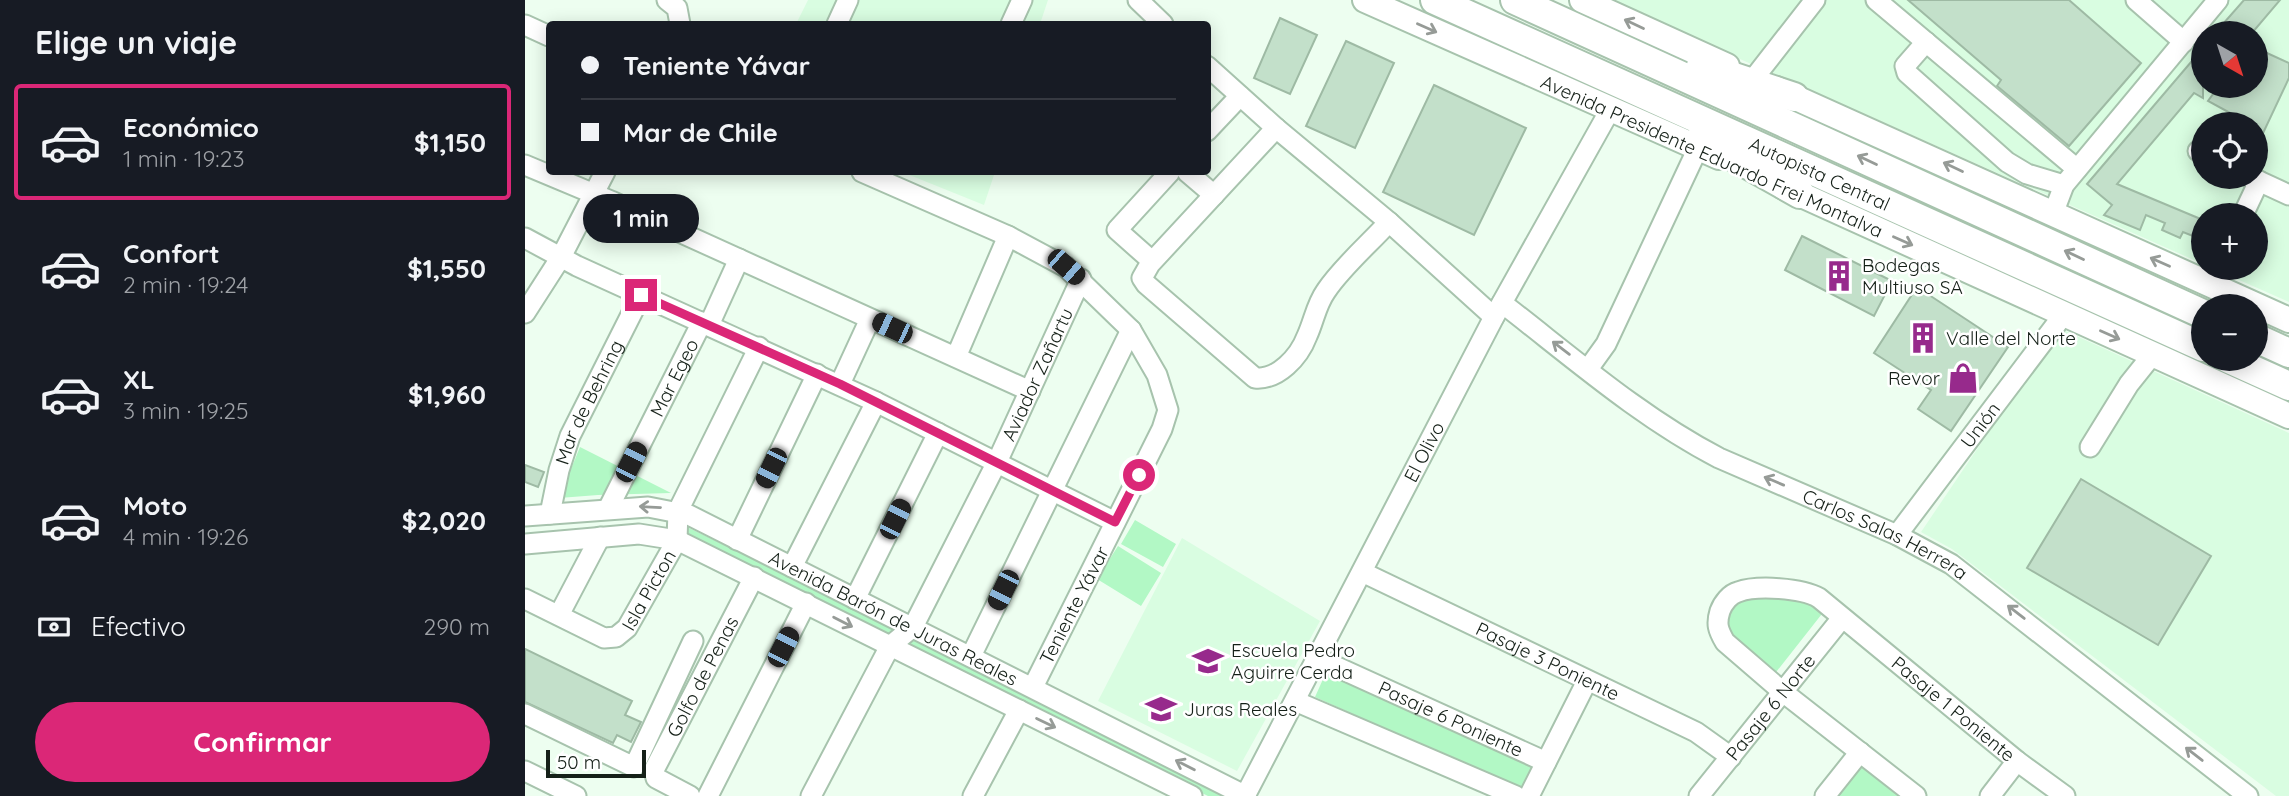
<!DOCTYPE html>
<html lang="es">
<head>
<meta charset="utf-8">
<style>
	:root { --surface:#171b24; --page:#20242c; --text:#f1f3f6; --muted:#9ea1a6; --line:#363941; --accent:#db2777 }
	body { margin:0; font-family:Quicksand,sans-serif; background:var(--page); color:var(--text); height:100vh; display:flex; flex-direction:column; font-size:26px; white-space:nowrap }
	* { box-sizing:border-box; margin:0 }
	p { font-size:23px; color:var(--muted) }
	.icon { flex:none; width:38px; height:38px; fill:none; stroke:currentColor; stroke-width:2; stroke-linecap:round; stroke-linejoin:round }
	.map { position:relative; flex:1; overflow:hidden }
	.drawer { display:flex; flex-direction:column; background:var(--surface); width:525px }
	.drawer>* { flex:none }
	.hud { position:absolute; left:21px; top:21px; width:665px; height:154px; border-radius:7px; box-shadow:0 4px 18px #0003; display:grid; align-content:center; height:154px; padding:0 35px; background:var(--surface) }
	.needle { width:46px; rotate:141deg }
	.fabs { position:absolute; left:1666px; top:21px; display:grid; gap:14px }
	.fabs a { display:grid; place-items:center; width:77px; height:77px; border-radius:50%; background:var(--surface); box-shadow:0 4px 18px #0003; font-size:35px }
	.scale { position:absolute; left:21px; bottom:18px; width:100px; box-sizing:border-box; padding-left:7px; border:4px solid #152018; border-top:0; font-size:19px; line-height:24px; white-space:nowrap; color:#152018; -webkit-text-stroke:5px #fff; paint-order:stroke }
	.end { position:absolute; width:32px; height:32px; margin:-16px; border:9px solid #db2777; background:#fff; box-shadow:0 0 0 4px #fff }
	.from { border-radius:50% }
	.bubble { position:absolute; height:49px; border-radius:24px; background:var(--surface); box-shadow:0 4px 18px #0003; font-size:23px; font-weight:700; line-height:49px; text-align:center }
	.car { position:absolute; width:21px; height:42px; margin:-21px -10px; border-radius:9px; box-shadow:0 0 5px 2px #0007; background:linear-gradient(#222 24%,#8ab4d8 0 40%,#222 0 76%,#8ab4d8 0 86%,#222 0) }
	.hud b { display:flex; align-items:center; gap:24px; height:66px; font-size:26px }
	.hud b+b { border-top:2px solid var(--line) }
	.hud i { width:18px; height:18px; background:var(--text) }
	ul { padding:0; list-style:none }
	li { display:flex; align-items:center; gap:21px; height:116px; margin:0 14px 10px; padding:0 21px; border:4px solid transparent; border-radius:7px }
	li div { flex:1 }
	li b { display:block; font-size:26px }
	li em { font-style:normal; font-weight:700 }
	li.on { border-color:var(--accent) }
	li>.icon { width:63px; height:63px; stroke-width:1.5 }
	h2 { padding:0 35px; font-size:32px; line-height:84px }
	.pay { display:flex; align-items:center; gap:18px; height:77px; padding:0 35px; font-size:26px }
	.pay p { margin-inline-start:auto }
	.action { display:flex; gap:14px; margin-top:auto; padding:14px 35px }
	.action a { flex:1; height:80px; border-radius:42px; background:var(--accent); color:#fff; font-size:28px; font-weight:700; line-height:80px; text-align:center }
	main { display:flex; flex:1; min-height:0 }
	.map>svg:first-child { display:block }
	.built { fill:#d9fde1; fill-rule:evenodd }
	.green { fill:#b2f8c5 }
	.building { fill:#c3e0ca; stroke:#9ebaa4; stroke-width:2 }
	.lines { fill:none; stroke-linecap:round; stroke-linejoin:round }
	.minor-casing { stroke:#a7c3ad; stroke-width:23 }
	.major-casing { stroke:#a7c3ad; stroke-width:28 }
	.highway-casing { stroke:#a7c3ad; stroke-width:32 }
	.minor { stroke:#fff; stroke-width:19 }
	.major { stroke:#fff; stroke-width:24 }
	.highway { stroke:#fff; stroke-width:28 }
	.oneway { stroke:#969b97 }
	.route { stroke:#db2777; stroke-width:9 }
	.labels { text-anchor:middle; stroke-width:5; stroke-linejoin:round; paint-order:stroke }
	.street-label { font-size:19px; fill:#152018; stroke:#fff }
	.poi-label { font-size:19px; fill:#152018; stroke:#fff; text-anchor:start }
</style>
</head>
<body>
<main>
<section class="drawer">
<h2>Elige un viaje</h2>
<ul>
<li class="on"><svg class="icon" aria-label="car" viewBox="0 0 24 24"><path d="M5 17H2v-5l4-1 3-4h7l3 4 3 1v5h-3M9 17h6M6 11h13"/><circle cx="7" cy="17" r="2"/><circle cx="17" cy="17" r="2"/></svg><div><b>Económico</b><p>1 min · 19:23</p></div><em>$1,150</em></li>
<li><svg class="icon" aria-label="car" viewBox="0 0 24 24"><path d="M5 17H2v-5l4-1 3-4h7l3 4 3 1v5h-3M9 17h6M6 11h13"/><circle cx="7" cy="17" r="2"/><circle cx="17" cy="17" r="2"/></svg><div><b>Confort</b><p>2 min · 19:24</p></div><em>$1,550</em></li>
<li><svg class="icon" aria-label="car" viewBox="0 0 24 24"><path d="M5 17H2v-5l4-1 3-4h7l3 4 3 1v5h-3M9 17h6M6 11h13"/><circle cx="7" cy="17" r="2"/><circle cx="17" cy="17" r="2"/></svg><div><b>XL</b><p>3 min · 19:25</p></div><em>$1,960</em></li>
<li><svg class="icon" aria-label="car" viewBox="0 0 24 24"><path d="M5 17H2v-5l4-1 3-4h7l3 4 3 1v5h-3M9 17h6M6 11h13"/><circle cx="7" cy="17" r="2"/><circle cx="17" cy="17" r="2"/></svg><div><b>Moto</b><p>4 min · 19:26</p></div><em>$2,020</em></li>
</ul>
<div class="pay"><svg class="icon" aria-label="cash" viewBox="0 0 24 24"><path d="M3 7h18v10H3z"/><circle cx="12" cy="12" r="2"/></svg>Efectivo<p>290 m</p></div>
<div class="action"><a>Confirmar</a></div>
</section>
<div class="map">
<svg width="1764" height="796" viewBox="0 0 1764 796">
	<rect width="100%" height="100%" fill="#edfef0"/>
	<path class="built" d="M283 0H523L515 24H271Z
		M1082 0H1764V302L1687 268H1731V215H1678V264ZM1678 33H1731V86H1678ZM1678 124H1731V177H1678Z
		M377 172H470L459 205Z
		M1534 328 1764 433V796H1751L1427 549 1396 532Z
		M657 538 795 621 712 771 573 701Z"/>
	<path class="green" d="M55 447 146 493 73 495 34 498Z
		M610 520 651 544 638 567 596 544Z
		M158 525 373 629 709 796H683L155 534Z
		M593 546 636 573 616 606 572 579Z
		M1281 595 1300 610 1248 676 1200 634 1201 619 1216 597Z
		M803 668 1008 766 999 791 790 697Z
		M1334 763 1376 796H1307Z"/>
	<path class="building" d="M1383 0H1544L1616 63 1544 146 1472 86 1476 80Z
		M1719 0H1755L1727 33H1690Z
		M755 18 792 35 765 94 729 78Z
		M821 41 869 63 830 148 781 126Z
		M1678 48V98L1669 93 1592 184 1678 220V240L1658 232 1655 238 1637 230 1640 223 1621 215 1615 230 1579 215 1587 205 1562 184Z
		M1731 48 1764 63V78L1731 148V124H1701L1707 114 1683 101 1694 86H1731Z
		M909 85 1001 128 949 235 858 192Z
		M1277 236 1367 281 1349 316 1260 270Z
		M1392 287 1483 347 1426 431 1393 409 1406 390 1349 353Z
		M0 465 19 472 13 487 0 482Z
		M1556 479 1686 556 1633 645 1502 568Z
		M0 649 107 701 100 715 116 722 106 742 92 735 88 743 0 702Z"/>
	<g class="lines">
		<defs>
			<g id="minor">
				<path d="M142 0 152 8 155 24"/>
				<path d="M613 0 638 24"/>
				<path d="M1351 0 1552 169"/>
				<path d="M1611 0 1659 42"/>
				<path d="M312 24 323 0"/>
				<path d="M486 24 497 0"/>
				<path d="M0 25 24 36"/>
				<path d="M1401 42 1380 66 1382 73 1482 162 1502 174 1539 185"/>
				<path d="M682 66 751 128 864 222 969 317"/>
				<path d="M1229 78 1290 0"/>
				<path d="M751 128 625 264 617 278 621 284 730 378C753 380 774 357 782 336 789 321 791 305 801 291 817 267 844 244 864 222"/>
				<path d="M682 131 715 96"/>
				<path d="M1673 151 1678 153"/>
				<path d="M0 165 86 201 505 391"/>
				<path d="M337 172 483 236 541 267 606 330 632 375 643 410 637 429 508 687"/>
				<path d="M662 172 689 195"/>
				<path d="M1725 177 1764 195"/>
				<path d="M1528 214 1539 185 1693 0"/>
				<path d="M1718 215 1734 181"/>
				<path d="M0 238 52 266 351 402 590 522"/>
				<path d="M627 261 592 230 645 172"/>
				<path d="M1685 284 1693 268"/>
				<path id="s1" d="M977 303C1047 357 1115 417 1194 458L1372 535 1426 564 1723 796"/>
				<path d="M0 313 36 257 80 172"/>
				<path d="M184 325 214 259"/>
				<path d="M431 357 483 236"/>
				<path d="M1063 369 1081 344 1173 148"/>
				<path d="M315 384 345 319"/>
				<path d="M1565 447 1604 384 1628 354"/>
				<path id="s2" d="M83 509 177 322"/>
				<path id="s3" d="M25 514 34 470 45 436 116 295"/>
				<path id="s4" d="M0 516 123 507 164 515 721 796"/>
				<path id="s5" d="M1372 535 1539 314"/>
				<path d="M212 540 292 374"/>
				<path d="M0 544 114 534 152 540 667 796"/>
				<path d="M267 567 351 402"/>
				<path id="s6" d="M837 572 1171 732 1206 757"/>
				<path id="s7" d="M0 599 79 638 91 637 102 628 152 540 153 511 234 347"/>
				<path d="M330 599 413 433"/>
				<path d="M34 615 75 537"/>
				<path d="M446 656 606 330"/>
				<path id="s8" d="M792 658 1021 762"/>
				<path d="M770 701 991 796"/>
				<path d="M0 714 109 767 168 641"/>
				<path d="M0 771 51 796"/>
				<path id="s9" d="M165 796 131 778 129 770 229 577"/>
				<path d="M183 796 281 603"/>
				<path id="s10" d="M286 796 365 646 388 627 472 462 556 279"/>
				<path d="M448 796 494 710"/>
				<path id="s11" d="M720 796 969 317 1085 110"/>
				<path d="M1004 796 1062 681"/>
				<path id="s12" d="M1174 796 1317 618"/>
				<path d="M1300 796 1335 752"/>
				<path id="s13" d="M1391 796 1258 692 1200 642C1193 630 1191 624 1195 611 1198 603 1205 594 1213 592 1232 585 1277 588 1294 598L1492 761 1540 796"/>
				<path d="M1465 796 1492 761"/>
			</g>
			<path id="major" d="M840 0 1194 157
				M1057 0 1202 66
				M1251 89 1764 320
				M1259 187 1764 416"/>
			<g id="highway">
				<path id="s14" d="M910 0 1678 347"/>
				<path d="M990 0 1678 314"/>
				<path d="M1176 66 1269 97"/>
				<path d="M1176 138 1275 194"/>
				<path d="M1731 338 1764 353"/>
				<path d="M1704 359 1764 386"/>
			</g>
		</defs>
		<use href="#minor" class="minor-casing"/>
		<use href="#major" class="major-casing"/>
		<use href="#highway" class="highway-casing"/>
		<use href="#minor" class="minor"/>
		<use href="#major" class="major"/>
		<use href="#highway" class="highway"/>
	</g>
	<defs><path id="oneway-shaft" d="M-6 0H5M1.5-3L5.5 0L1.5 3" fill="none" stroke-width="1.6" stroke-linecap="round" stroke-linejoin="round" transform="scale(1.75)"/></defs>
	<g class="oneway">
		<use href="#oneway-shaft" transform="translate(1109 24) rotate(-155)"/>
		<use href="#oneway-shaft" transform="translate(902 28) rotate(24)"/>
		<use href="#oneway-shaft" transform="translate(1342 160) rotate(-155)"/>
		<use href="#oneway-shaft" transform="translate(1428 167) rotate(-155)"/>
		<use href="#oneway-shaft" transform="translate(1378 241) rotate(24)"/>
		<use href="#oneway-shaft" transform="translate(1549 255) rotate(-155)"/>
		<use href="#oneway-shaft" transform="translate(1635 262) rotate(-156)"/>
		<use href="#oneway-shaft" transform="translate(1585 335) rotate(24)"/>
		<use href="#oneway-shaft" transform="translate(1036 348) rotate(-143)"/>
		<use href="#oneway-shaft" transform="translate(1249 481) rotate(-157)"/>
		<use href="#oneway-shaft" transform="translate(125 507) rotate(-177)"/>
		<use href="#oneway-shaft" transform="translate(1491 612) rotate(-142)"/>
		<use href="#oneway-shaft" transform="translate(318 622) rotate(27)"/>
		<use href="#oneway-shaft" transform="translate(521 723) rotate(26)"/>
		<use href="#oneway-shaft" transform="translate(1669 754) rotate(-142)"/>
		<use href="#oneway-shaft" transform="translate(660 765) rotate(-153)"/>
	</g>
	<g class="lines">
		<path class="route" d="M116 295 315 384 590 522 614 475"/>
	</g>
	<defs>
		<symbol id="building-bare" viewBox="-9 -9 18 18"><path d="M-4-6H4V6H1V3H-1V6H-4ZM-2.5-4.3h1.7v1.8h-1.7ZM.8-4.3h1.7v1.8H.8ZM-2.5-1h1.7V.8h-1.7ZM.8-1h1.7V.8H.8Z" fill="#972a8c" stroke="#fff" stroke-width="2.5" paint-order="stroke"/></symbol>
		<symbol id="shop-bare" viewBox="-9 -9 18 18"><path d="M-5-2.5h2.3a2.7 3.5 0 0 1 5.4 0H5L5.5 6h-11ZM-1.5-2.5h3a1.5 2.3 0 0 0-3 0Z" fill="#972a8c" stroke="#fff" stroke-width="2.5" paint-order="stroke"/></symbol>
		<symbol id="school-bare" viewBox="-9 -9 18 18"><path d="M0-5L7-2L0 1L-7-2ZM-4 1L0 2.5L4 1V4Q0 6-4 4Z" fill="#972a8c" stroke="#fff" stroke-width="2.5" paint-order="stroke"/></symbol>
	</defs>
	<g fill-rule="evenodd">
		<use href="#building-bare" x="1292" y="254" width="44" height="44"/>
		<use href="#building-bare" x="1376" y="316" width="44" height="44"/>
		<use href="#shop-bare" x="1416" y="356" width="44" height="44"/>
		<use href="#school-bare" x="661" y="639" width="44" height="44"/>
		<use href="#school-bare" x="614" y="687" width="44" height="44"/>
	</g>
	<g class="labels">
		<g class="street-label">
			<text transform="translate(1187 156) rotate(24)" y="7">Avenida Presidente Eduardo Frei Montalva</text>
			<text dy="7" stroke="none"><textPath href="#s14" startOffset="422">Autopista Central</textPath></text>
			<text dy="7" stroke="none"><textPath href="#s10" startOffset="481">Aviador Zañartu</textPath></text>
			<text dy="7" stroke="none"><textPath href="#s2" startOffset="147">Mar Egeo</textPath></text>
			<text dy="7" stroke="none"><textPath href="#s3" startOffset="119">Mar de Behring</textPath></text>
			<text dy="7" stroke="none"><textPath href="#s5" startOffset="138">Unión</textPath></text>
			<text dy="7" stroke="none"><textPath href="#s11" startOffset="388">El Olivo</textPath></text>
			<text dy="7" stroke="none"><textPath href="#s1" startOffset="450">Carlos Salas Herrera</textPath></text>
			<text dy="7" stroke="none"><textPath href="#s7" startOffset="158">Isla Picton</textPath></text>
			<text transform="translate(549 605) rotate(-63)" y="7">Teniente Yávar</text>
			<text dy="7" stroke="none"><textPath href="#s4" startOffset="394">Avenida Barón de Juras Reales</textPath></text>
			<text dy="7" stroke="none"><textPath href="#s6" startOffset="206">Pasaje 3 Poniente</textPath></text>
			<text dy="7" stroke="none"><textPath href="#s9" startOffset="152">Golfo de Penas</textPath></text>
			<text dy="7" stroke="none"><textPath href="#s12" startOffset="114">Pasaje 6 Norte</textPath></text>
			<text dy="7" stroke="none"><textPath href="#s13" startOffset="562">Pasaje 1 Poniente</textPath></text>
			<text dy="7" stroke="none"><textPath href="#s8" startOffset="147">Pasaje 6 Poniente</textPath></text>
		</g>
		<g class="poi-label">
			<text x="1337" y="272">Bodegas<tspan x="1337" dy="22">Multiuso SA</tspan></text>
			<text x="1421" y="345">Valle del Norte</text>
			<text x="1415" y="385" text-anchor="end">Revor</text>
			<text x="706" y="657">Escuela Pedro<tspan x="706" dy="22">Aguirre Cerda</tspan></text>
			<text x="659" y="716">Juras Reales</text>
		</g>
	</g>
</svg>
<div class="fabs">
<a><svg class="needle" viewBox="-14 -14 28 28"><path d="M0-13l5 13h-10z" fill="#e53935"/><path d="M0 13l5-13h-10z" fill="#9ea1a6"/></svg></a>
<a><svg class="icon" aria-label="locate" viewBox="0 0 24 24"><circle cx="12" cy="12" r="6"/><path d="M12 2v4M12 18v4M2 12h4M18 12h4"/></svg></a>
<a>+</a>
<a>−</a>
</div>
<div class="scale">50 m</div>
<i class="end from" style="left:614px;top:475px"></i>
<i class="end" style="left:116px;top:295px"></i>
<div class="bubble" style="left:58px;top:194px;width:116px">1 min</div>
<i class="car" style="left:541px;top:267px;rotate:131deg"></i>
<i class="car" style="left:367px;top:328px;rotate:295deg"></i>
<i class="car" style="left:106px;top:462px;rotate:27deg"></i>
<i class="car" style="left:246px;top:468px;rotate:206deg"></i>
<i class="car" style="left:370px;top:519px;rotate:26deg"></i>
<i class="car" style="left:478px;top:590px;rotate:206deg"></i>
<i class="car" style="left:258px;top:647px;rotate:27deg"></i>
<div class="hud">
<b><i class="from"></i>Teniente Yávar</b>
<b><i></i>Mar de Chile</b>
</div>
</div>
</main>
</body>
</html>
